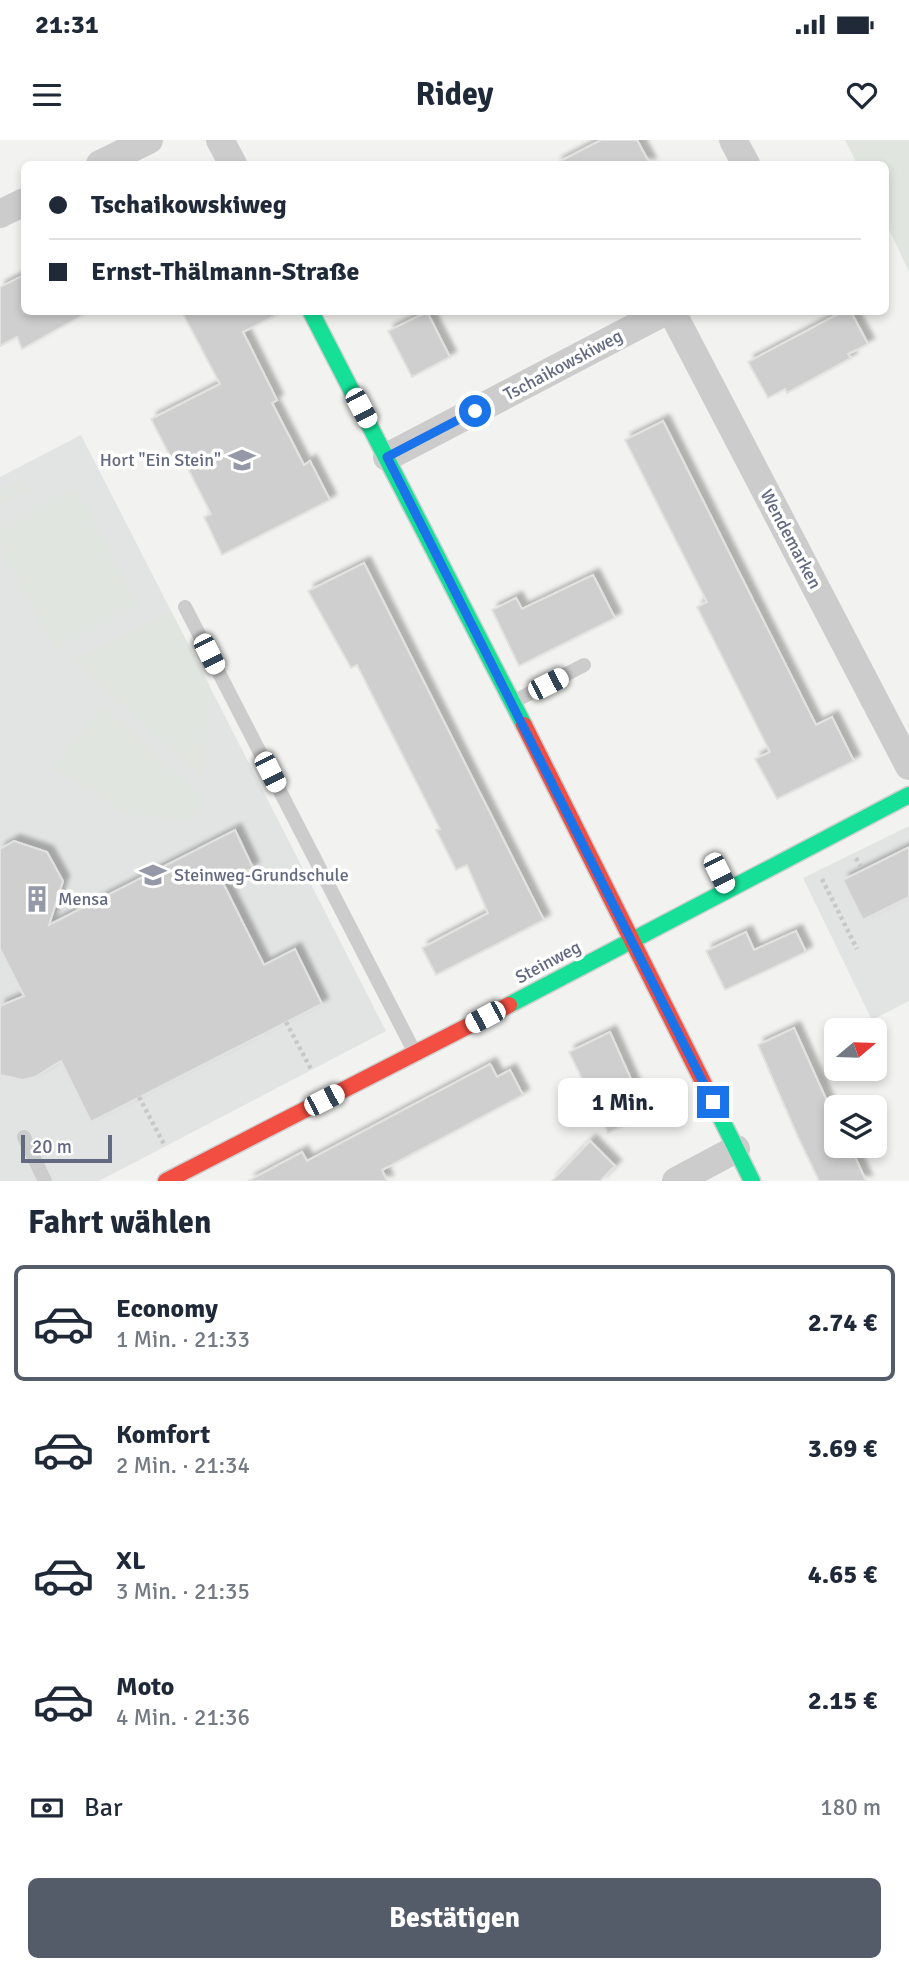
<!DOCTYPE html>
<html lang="de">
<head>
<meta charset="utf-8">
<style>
	:root { --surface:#fff; --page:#f6f6f7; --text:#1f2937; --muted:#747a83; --line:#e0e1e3; --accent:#545b69 }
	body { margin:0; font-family:Signika,sans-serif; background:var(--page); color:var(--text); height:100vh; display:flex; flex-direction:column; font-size:26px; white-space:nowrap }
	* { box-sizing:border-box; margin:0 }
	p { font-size:23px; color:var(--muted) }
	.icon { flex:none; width:38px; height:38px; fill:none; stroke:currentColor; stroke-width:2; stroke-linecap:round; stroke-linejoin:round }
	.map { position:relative; height:1041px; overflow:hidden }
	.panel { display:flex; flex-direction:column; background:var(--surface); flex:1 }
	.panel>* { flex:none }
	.top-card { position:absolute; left:21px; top:21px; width:868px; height:154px; border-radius:10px; box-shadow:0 4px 10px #0003; display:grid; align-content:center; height:154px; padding:0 28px; background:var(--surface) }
	.needle { width:46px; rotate:71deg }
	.fabs { position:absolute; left:824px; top:878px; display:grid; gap:14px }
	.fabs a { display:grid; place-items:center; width:63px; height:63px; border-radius:10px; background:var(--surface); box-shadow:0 4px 10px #0003; font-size:35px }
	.scale { position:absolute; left:21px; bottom:18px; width:91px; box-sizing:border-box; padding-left:7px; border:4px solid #636980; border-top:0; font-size:19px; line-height:24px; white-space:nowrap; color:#636980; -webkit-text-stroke:5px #fff; paint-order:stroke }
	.end { position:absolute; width:32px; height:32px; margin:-16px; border:9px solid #1a73e8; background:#fff; box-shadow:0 0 0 4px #fff }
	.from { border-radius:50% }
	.bubble { position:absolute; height:49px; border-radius:10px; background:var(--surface); box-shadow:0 4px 10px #0003; font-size:23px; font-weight:800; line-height:49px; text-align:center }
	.car { position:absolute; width:21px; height:42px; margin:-21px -10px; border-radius:9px; box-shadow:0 0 5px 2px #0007; background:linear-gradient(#fff 24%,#345 0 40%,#fff 0 76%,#345 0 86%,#fff 0) }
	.top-card b { display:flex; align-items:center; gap:24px; height:66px; font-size:26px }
	.top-card b+b { border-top:2px solid var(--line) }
	.top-card i { width:18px; height:18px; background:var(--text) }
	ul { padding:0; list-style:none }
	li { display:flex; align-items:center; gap:21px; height:116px; margin:0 14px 10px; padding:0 14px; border:4px solid transparent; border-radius:10px }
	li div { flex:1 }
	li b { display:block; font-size:26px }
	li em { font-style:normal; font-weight:800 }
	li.current { border-color:var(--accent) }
	li>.icon { width:63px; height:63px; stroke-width:1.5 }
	h2 { padding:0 28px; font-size:32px; line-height:84px }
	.pay { display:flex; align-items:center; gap:18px; height:77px; padding:0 28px; font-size:26px }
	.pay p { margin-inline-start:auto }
	.action { display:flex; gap:14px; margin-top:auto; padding:14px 28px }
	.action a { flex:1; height:80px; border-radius:10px; background:var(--accent); color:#fff; font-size:28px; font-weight:800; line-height:80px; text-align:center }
	.status { display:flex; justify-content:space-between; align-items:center; height:49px; padding:0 35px; background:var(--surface); direction:ltr }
	.status svg { height:19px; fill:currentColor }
	header { display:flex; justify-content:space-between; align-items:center; height:91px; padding:0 28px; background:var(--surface); font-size:32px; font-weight:800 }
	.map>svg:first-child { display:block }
	.built { fill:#e2e3e3 }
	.green { fill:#e0e5e0 }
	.building { fill:#cecfce; stroke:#e2e2e0; stroke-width:2; filter:url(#shadow) }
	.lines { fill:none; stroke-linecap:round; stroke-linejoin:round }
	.fast-casing { stroke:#cecfcf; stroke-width:19 }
	.jam-casing { stroke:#cecfcf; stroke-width:19 }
	.path { stroke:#c8c8ca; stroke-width:4.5; stroke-dasharray:3.5 3.5; stroke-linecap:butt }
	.lane { stroke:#cccccd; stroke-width:14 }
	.street { stroke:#cccccd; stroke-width:28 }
	.fast { stroke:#16e098; stroke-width:16 }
	.jam { stroke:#f24e42; stroke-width:16 }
	.route { stroke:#1a73e8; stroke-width:9 }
	.labels { text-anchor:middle; stroke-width:7; stroke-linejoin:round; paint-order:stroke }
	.street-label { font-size:18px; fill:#636980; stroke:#fff }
	.poi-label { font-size:18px; fill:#636980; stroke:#fff; text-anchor:start }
</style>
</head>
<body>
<div class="status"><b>21:31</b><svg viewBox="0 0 49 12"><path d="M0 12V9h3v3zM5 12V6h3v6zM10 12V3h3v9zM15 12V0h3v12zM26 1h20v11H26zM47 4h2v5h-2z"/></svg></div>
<header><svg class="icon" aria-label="menu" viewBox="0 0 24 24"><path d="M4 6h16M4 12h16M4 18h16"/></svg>Ridey<svg class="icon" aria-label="heart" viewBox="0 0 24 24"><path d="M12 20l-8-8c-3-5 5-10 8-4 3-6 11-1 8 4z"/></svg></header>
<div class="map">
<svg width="909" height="1041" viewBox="0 0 909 1041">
	<defs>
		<filter id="shadow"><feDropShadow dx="6" dy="-6" stdDeviation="2" flood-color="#0004"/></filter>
	</defs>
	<rect width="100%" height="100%" fill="#f2f3f0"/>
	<path class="built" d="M81 295 386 891 99 1041H0V337Z
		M909 686V861L872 880 803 738Z"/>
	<path class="green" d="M845 0H909V132L886 83V24H857Z
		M23 339 29 350 0 366V351Z
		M74 346 137 467 54 510 0 405V384Z
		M171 471 210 546 202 638 73 520Z
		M103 566 200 655 194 680 127 675 53 628Z"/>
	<path class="building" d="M601 0H637L650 24H555Z
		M24 135V172H88L22 209 17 197 0 206V147Z
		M182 172H282L243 192 277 260 272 263 304 325 310 321 330 360 222 415 204 377 211 374 180 313 171 318 151 279 220 244Z
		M427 172 450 217 412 237 388 191Z
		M842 172H851L868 204 848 214 851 218 787 253 785 249 768 258 748 222Z
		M663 281 816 585 832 577 854 621 777 659 755 619 770 612 697 467 707 462 625 300Z
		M364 423 544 780 436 835 422 808 488 773 467 725 456 730 436 690 440 689 357 525 351 528 308 451Z
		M593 435 615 478 519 526 492 470 516 458 522 469Z
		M235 690 253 728 223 743 264 825 295 809 322 864 91 982 61 921 35 937 23 940 0 935V866L24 856 0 809V709L14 701 47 712 63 741 49 785Z
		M909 707V757L863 780 843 740Z
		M796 791 806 812 725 850 706 811 746 792 754 810Z
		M794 888 836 981V1006H850L866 1041H819L798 997 758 905Z
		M610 892 647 975 608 993 569 912Z
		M490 924 497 937 510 930 523 955 382 1030 387 1041H248L302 1012 307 1021Z
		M590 1001 615 1026 600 1041H552Z"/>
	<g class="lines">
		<defs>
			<path id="fast" d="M311 172 524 585
				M509 865 909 655
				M707 950 752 1041"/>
			<path id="jam" d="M524 585 707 950
				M166 1041 509 865"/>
		</defs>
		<use href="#fast" class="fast-casing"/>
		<use href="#jam" class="jam-casing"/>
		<path class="path" d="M856 718 863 730
			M822 739 857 809
			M286 882 312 931
			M139 957 165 1006"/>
		<path class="lane" d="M185 467 415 913
			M513 562 584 525
			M714 723 727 749
			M24 997 45 1041"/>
		<path class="street" d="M220 0 233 24
			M733 0 746 24
			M100 24 149 0
			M0 74 24 62
			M672 172 909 626
			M387 317 664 172
			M676 1041 736 1009"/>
		<use href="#fast" class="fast"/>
		<use href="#jam" class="jam"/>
	</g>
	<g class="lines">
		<path class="route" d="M475 271 387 317 713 962"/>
	</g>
	<defs>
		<symbol id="school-bare" viewBox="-9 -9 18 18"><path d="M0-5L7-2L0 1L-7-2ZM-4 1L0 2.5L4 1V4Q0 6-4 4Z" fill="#9599a7" stroke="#fff" stroke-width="2.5" paint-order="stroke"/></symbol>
		<symbol id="building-bare" viewBox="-9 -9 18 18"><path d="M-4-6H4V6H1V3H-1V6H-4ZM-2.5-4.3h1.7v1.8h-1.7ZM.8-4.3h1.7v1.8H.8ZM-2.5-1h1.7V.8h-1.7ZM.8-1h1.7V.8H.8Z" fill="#9599a7" stroke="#fff" stroke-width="2.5" paint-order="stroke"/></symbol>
	</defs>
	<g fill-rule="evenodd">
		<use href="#school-bare" x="223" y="301" width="38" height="38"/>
		<use href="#school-bare" x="134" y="716" width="38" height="38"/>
		<use href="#building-bare" x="18" y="740" width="38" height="38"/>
	</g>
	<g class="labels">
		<g class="street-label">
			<text transform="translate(563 225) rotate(-28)" y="6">Tschaikowskiweg</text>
			<text transform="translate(791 399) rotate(62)" y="6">Wendemarken</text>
			<text transform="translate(548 822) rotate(-28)" y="6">Steinweg</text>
		</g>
		<g class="poi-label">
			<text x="221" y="326" text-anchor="end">Hort "Ein Stein"</text>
			<text x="174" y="741">Steinweg-Grundschule</text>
			<text x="58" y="765">Mensa</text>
		</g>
	</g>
</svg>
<div class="fabs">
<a><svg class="needle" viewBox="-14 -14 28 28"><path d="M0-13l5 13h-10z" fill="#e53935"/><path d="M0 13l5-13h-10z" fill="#747a83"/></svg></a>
<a><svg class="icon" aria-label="layers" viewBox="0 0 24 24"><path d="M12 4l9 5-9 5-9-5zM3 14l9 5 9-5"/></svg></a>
</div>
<div class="scale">20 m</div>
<i class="end from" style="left:475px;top:271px"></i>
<i class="end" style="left:713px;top:962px"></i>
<div class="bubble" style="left:558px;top:938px;width:130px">1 Min.</div>
<i class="car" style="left:361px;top:268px;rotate:152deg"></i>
<i class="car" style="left:209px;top:514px;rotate:153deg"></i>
<i class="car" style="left:548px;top:544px;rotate:63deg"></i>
<i class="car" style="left:270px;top:632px;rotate:153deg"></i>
<i class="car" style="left:719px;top:733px;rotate:153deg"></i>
<i class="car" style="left:485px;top:877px;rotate:242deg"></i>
<i class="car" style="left:324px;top:960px;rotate:63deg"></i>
<div class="top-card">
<b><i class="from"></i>Tschaikowskiweg</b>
<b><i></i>Ernst-Thälmann-Straße</b>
</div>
</div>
<section class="panel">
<h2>Fahrt wählen</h2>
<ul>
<li class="current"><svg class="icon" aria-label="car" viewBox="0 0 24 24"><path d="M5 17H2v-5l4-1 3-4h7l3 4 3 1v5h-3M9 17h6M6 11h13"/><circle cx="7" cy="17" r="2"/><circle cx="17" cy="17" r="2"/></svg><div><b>Economy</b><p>1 Min. · 21:33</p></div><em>2.74 €</em></li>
<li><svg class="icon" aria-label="car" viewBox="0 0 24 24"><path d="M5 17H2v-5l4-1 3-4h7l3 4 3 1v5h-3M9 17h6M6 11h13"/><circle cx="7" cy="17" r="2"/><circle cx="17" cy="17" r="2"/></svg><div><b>Komfort</b><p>2 Min. · 21:34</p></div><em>3.69 €</em></li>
<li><svg class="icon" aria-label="car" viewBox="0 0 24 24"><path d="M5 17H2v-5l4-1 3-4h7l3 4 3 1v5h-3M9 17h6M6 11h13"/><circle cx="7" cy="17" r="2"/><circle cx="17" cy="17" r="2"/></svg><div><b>XL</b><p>3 Min. · 21:35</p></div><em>4.65 €</em></li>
<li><svg class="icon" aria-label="car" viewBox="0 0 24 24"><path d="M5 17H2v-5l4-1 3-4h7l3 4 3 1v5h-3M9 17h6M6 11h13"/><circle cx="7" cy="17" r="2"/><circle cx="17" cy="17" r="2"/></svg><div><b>Moto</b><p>4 Min. · 21:36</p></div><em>2.15 €</em></li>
</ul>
<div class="pay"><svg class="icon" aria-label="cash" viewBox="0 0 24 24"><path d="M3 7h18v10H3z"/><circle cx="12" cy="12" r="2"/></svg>Bar<p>180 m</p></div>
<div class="action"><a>Bestätigen</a></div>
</section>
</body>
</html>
